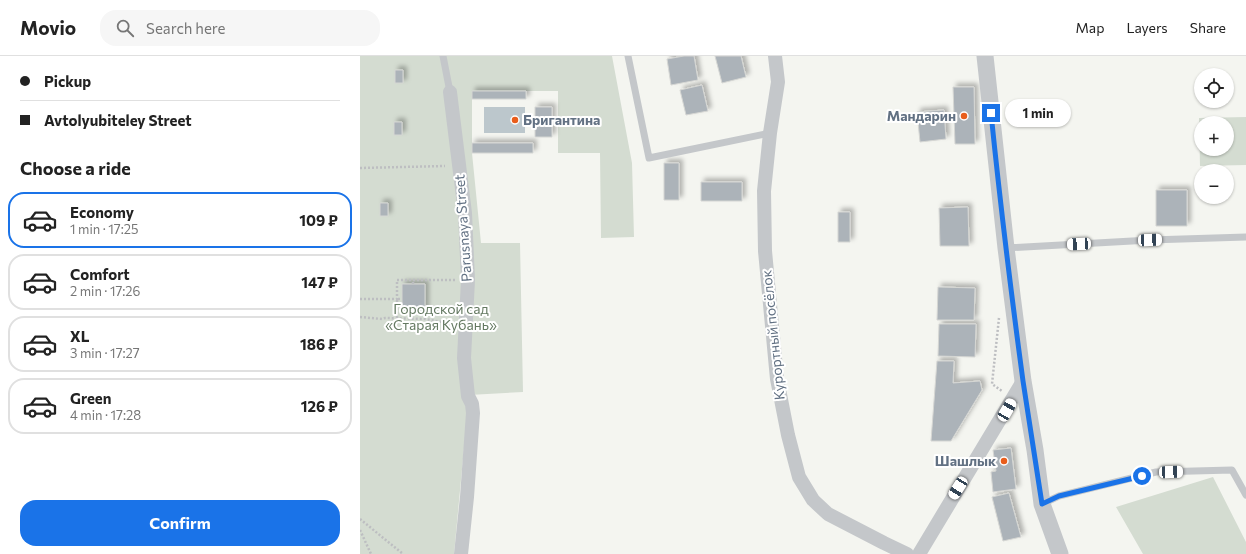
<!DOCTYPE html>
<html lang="en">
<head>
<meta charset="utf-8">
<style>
	:root { --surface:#fff; --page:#f6f6f6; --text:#222; --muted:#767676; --line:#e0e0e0; --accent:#1a73e8 }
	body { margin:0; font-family:Commissioner,sans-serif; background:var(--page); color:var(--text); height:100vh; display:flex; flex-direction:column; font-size:15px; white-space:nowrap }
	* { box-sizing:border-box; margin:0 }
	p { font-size:13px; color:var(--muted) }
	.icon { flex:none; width:22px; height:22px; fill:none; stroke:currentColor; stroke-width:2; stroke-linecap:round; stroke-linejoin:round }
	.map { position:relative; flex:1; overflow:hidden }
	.drawer { display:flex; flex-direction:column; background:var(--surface); width:360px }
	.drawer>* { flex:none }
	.top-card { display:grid; align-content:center; height:88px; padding:0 20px; background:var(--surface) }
	.controls { position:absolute; left:834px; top:12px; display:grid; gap:8px }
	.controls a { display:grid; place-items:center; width:40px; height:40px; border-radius:50%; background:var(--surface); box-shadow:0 1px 3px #0004; font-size:20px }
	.end { position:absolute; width:18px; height:18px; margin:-9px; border:5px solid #1a73e8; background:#fff; box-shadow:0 0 0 2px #fff }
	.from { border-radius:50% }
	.bubble { position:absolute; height:28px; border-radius:14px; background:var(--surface); box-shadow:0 1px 3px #0004; font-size:13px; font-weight:700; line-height:28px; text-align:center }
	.car { position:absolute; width:12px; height:24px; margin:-12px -6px; border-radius:5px; box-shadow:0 0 3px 1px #0007; background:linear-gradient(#fff 24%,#345 0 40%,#fff 0 76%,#345 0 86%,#fff 0) }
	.top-card b { display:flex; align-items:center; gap:14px; height:38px; font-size:15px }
	.top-card b+b { border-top:1px solid var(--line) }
	.top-card i { width:10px; height:10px; background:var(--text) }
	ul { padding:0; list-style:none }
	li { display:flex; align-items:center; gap:12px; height:56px; margin:0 8px 6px; padding:0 12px; border:2px solid var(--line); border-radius:16px }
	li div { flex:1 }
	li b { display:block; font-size:15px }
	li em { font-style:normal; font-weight:700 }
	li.current { border-color:var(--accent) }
	li>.icon { width:36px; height:36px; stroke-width:1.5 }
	h2 { padding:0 20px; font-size:18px; line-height:48px }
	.primary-button { display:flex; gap:8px; margin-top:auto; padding:8px 20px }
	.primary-button a { flex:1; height:46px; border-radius:16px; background:var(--accent); color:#fff; font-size:16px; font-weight:700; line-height:46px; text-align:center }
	header { display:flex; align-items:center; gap:24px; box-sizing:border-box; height:56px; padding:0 20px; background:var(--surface); border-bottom:1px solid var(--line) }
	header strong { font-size:19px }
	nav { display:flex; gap:22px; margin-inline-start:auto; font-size:14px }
	.search { width:280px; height:36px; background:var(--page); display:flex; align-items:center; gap:10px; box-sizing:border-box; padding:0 14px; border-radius:16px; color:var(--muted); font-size:15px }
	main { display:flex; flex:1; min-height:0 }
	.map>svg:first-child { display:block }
	.green { fill:#d4dcd1; fill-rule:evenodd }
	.water { fill:#bcc7cc }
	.building { fill:#acb3b9; stroke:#d5d6d3; filter:url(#shadow) }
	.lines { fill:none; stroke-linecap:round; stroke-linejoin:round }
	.path { stroke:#bdbec1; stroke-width:2.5; stroke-dasharray:2 2; stroke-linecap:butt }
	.service { stroke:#c4c7ca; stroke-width:7 }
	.minor { stroke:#c4c7ca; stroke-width:14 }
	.tertiary { stroke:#c4c7ca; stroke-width:17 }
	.route { stroke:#1a73e8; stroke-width:5 }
	.poi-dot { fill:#e95d1b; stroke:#fff; stroke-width:1.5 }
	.labels { text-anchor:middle; stroke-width:4; stroke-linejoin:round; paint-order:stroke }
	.poi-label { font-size:14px; font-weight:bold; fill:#627183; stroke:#fff; text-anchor:end }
	.street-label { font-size:14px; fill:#627183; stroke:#fff }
	.park-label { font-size:14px; fill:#647961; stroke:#fff }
</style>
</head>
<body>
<header>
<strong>Movio</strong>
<div class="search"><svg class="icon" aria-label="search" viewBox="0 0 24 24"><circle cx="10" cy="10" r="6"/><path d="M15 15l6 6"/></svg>Search here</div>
<nav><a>Map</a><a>Layers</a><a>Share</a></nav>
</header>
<main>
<section class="drawer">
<div class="top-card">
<b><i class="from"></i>Pickup</b>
<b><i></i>Avtolyubiteley Street</b>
</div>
<h2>Choose a ride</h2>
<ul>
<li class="current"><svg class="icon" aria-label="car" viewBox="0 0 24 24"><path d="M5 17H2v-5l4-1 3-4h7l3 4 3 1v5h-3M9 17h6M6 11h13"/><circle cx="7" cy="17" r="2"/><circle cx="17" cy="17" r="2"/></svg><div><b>Economy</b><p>1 min · 17:25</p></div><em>109 ₽</em></li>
<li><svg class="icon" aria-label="car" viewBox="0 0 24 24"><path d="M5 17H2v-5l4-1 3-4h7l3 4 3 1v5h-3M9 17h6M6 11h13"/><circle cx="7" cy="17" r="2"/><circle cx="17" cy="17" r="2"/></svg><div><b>Comfort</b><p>2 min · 17:26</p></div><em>147 ₽</em></li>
<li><svg class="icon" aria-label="car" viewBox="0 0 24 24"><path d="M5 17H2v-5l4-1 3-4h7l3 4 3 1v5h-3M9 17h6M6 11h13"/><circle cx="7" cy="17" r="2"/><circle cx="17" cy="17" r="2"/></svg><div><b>XL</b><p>3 min · 17:27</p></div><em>186 ₽</em></li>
<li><svg class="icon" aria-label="car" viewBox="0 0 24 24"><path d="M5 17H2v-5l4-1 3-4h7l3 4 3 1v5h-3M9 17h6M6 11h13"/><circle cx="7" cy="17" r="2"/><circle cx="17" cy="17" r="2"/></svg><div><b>Green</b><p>4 min · 17:28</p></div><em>126 ₽</em></li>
</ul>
<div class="primary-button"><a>Confirm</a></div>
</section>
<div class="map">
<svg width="886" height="498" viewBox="0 0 886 498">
	<defs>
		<filter id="shadow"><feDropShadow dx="3.5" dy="-3.5" stdDeviation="2" flood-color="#0004"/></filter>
	</defs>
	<rect width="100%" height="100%" fill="#f4f5f0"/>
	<path class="green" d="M0 0H252L272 107 274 181 241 182 240 97H198V35H112V97L121 187H160L163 336 109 339 94 498H0Z
		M886 61V109L840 110 839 62ZM841 67H867V93H841Z
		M853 421 886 486V498H783L756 451Z"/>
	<path class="water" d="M124 51H165V77H124Z"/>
	<path class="building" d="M324 0H334L338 24 311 29 307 3Z
		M355 0H381L386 21 362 27Z
		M35 14H43V27H35Z
		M342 29 348 55 326 59 320 34Z
		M593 31H614L615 88H595Z
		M112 35H166V43H112Z
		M175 51H192V81H175Z
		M584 54 586 83 560 86 557 56Z
		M34 66H42V79H34Z
		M112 87H173V97H112Z
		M304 107H319V144H304Z
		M341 126H382V145H341Z
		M796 134H827V170H796Z
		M20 147H28V160H20Z
		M608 151 609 190H580L579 152Z
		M478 156H490V186H478Z
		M42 228H65V257H42Z
		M578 231 615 232 614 264H577Z
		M579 268H616L615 301 578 300Z
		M577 305H594L593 327 620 325 622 334 591 385H571Z
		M651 392 656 433 633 436 631 416 636 415 633 394Z
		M649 437 661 481 643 485 632 441Z"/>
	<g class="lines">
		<path class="path" d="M0 112 85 110
			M53 228V224H95
			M0 243H37V224H53
			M0 261 22 263 25 262 65 263 93 268
			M37 262V243H42
			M639 262 632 328 642 335
			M0 463 43 498
			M0 474 11 498"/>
		<path class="service" d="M83 0 90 36
			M268 0 289 102 410 77
			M646 192 790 184 886 181
			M682 448 699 440 796 416 872 414 886 439"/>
		<path class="minor" d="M415 0 418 26 410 77 404 135 405 195 417 323 428 379 439 421 453 444 468 458 524 487 547 498
			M90 36 105 157 108 224 104 302 108 340 112 348 113 357 107 441 101 498
			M559 498 663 325"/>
		<path class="tertiary" d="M625 0 646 192 663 325 675 394 682 448 700 498"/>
	</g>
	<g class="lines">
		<path class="route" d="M631 57C640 146 651 236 663 325 669 366 676 407 682 448L699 440 782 420"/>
	</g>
	<g class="poi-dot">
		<circle cx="604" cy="60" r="4"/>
		<circle cx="155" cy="64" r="4"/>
		<circle cx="644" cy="405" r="4"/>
	</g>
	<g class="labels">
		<g class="poi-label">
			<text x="596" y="65">Мандарин</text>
			<text x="163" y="69" text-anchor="start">Бригантина</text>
			<text x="636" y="410">Шашлык</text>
		</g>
		<g class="street-label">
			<text transform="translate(103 172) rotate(-94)" y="5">Parusnaya Street</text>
			<text transform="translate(413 279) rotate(-96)" y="5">Курортный посёлок</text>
		</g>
		<g class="park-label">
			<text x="81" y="258">Городской сад<tspan x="81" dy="16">«Старая Кубань»</tspan></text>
		</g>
	</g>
</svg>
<div class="controls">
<a><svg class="icon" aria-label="locate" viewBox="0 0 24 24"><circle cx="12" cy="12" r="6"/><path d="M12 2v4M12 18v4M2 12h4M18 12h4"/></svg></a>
<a>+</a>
<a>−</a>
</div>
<i class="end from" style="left:782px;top:420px"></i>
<i class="end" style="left:631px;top:57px"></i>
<div class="bubble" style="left:645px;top:43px;width:66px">1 min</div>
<i class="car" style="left:790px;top:184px;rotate:88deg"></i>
<i class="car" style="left:719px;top:188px;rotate:267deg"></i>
<i class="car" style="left:647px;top:354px;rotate:30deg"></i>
<i class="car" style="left:811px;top:416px;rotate:88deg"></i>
<i class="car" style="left:598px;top:432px;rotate:212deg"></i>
</div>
</main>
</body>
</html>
